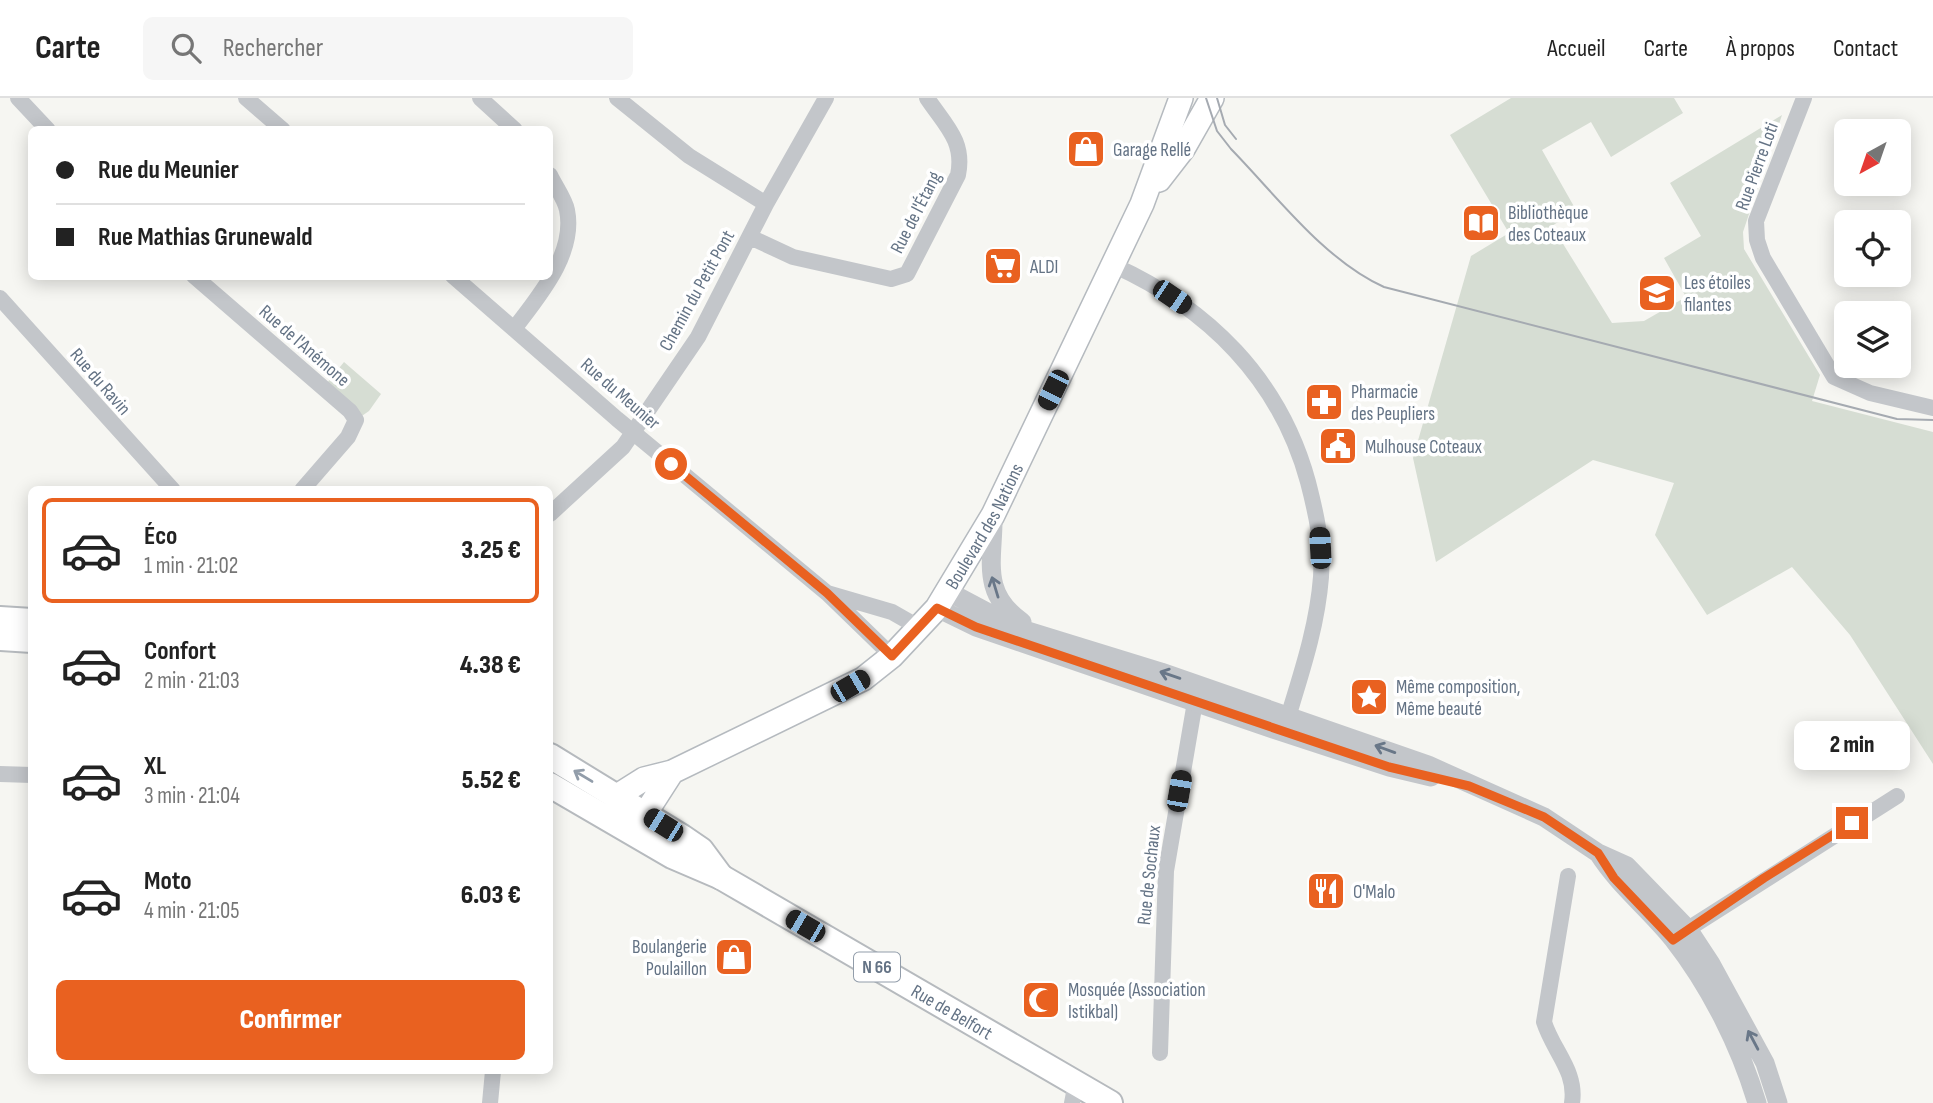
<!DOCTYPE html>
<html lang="fr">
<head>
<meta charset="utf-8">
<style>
	:root { --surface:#fff; --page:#f6f6f6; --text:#222; --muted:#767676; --line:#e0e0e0; --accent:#e96120 }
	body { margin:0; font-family:"Sofia Sans Condensed",sans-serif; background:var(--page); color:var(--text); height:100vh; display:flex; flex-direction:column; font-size:26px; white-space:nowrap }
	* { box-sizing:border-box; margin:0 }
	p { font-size:23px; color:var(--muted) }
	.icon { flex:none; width:38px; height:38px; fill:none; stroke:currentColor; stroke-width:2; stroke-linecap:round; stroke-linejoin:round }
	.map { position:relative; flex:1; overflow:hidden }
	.sheet { position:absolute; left:28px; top:388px; width:525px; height:588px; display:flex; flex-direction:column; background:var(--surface); border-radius:10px; box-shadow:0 4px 18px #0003 }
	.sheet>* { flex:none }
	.guide { position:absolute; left:28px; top:28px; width:525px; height:154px; border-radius:10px; box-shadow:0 4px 18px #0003; display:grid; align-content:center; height:154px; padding:0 28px; background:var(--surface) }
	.needle { width:46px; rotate:220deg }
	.fabs { position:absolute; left:1834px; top:21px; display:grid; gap:14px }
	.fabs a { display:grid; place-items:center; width:77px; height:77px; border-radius:10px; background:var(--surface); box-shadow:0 4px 18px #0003; font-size:35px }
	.end { position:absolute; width:32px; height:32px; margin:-16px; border:9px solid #e96120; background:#fff; box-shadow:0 0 0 4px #fff }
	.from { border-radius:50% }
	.bubble { position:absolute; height:49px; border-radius:10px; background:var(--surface); box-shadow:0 4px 18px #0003; font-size:23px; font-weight:800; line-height:49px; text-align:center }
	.car { position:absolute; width:21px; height:42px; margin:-21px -10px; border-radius:9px; box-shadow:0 0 5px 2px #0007; background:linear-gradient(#222 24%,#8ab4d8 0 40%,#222 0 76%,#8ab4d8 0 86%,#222 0) }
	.guide b { display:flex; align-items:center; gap:24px; height:66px; font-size:26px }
	.guide b+b { border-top:2px solid var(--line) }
	.guide i { width:18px; height:18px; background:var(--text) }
	ul { padding:12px 0 0; list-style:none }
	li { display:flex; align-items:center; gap:21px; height:105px; margin:0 14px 10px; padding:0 14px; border:4px solid transparent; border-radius:10px }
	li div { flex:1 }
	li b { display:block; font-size:26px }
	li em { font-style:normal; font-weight:800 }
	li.current { border-color:var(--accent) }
	li>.icon { width:63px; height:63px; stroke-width:1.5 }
	.primary-button { display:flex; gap:14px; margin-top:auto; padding:14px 28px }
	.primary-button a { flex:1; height:80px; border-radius:10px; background:var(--accent); color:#fff; font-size:28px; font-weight:800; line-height:80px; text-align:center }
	header { display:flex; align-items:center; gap:42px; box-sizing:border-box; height:98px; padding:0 35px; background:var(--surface); border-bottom:2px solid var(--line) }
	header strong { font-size:33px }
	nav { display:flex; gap:38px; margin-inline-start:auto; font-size:24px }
	.search { width:490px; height:63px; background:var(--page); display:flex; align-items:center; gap:18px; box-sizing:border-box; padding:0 24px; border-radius:10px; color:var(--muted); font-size:26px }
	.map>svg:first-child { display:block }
	.green { fill:#d6ddd3 }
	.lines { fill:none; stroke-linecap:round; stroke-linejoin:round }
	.secondary-casing { stroke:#b5babf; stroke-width:26 }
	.primary-casing { stroke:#b6babe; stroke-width:28 }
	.minor { stroke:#c3c6ca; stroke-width:16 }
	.tertiary { stroke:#c3c6ca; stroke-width:19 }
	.secondary { stroke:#fff; stroke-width:23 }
	.primary { stroke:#fff; stroke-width:24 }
	.tram { stroke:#a5aab1; stroke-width:2 }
	.oneway { stroke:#697788 }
	.oneway2 { stroke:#929daa }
	.route { stroke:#e96120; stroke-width:9 }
	.labels { text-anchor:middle; stroke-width:7; stroke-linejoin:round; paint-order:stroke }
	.shield { fill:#fff; stroke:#929daa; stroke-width:2 }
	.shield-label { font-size:18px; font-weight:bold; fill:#647385 }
	.poi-label { font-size:19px; fill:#647385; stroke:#fff; text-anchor:start }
	.street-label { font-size:19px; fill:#647385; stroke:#fff }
</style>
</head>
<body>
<header>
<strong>Carte</strong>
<div class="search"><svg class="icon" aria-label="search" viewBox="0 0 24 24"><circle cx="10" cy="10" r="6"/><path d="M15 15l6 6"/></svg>Rechercher</div>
<nav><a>Accueil</a><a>Carte</a><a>À propos</a><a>Contact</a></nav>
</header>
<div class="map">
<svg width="1933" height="1005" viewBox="0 0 1933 1005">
	<rect width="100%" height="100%" fill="#f6f6f2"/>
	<path class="green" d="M1511 0H1674L1683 15 1611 59 1591 24 1542 52 1576 112 1552 128 1612 225 1644 223 1686 199 1664 160 1701 138 1670 85 1782 17 1743 134 1744 151 1820 277 1812 303 1933 334V666L1850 537 1792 469 1707 517 1655 437 1674 385 1593 362 1436 464 1413 360 1471 158 1509 135 1450 37Z
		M344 264 381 296 369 313 356 322 323 290Z"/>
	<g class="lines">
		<defs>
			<g id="secondary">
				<path d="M1159 82 1183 51 1212 0"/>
				<path id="s1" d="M672 674 645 716 618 725 617 698 644 681 672 674 863 581 892 558 937 510 993 417 1142 106 1181 0"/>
			</g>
			<g id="primary">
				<path d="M0 521 32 523"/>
				<path d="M0 540 32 542"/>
				<path d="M550 658 682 739 701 752 721 779"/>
				<path id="s2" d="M550 687 672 758 721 779 1110 1005"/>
			</g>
		</defs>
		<use href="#secondary" class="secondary-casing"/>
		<use href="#primary" class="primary-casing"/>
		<path class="minor" d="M18 0 48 32
			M246 0 283 32
			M480 0 515 32
			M617 0 689 58 766 106
			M1804 0 1756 123 1757 142 1763 160 1834 279 1870 295 1933 310
			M750 139 793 159 891 181 907 176 958 77C965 43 945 27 927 0
			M1113 167C1208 210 1280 281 1308 384 1316 415 1323 446 1321 479 1317 531 1300 579 1285 629
			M194 178 350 313 356 322 348 339 302 392
			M453 178 617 321 827 495
			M0 200 173 392
			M514 231C538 199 576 156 567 112 565 101 555 88 550 77
			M550 416 623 349 698 239 766 106 826 0
			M892 558 827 495 892 514 920 530
			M0 676 32 677
			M1568 778 1544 924C1553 953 1577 973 1572 1005
			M1688 831 1897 698
			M1160 955 1166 773 1195 604
			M490 1005 493 973
			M1072 1005 1076 985"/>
		<path class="tertiary" d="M993 417C994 460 979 494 1022 524
			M949 494 1015 529 1161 574 1428 667 1544 719 1598 755 1627 768 1688 831 1711 866 1765 965 1778 1005
			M937 510 976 529 1273 631 1389 669 1431 679
			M1598 755C1619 788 1649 811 1673 841 1710 888 1740 948 1757 1005"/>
		<use href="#secondary" class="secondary"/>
		<use href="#primary" class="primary"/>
		<path class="tram" d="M1206 0 1217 33 1231 51C1276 97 1324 162 1384 189L1897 321 1933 322
			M1217 0 1225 27 1236 41"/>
	</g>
	<defs><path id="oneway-shaft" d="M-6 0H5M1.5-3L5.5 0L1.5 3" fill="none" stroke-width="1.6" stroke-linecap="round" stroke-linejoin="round" transform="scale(1.75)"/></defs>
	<g class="oneway">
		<use href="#oneway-shaft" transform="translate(995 489) rotate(-107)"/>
		<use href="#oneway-shaft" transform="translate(1170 577) rotate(-161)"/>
		<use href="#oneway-shaft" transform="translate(1385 651) rotate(-160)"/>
		<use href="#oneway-shaft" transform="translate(1753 942) rotate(-118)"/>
	</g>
	<use class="oneway2" href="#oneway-shaft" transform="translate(583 678) rotate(-149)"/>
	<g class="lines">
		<path class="route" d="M671 366 827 495 892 558 937 510 976 529 1389 669 1469 688 1544 719 1598 755 1614 780 1673 842 1764 780 1852 725"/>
	</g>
	<defs>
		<symbol id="shop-square" viewBox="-11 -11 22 22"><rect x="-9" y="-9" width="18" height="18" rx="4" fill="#e96120" stroke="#fff"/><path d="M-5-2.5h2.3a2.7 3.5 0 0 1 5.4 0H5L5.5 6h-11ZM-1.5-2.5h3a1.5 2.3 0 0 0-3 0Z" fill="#fff"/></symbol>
		<symbol id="library-square" viewBox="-11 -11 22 22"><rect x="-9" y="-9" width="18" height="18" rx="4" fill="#e96120" stroke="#fff"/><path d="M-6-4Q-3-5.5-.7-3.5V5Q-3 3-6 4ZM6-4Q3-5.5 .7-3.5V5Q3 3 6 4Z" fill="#fff"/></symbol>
		<symbol id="supermarket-square" viewBox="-11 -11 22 22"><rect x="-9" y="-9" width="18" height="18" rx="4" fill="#e96120" stroke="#fff"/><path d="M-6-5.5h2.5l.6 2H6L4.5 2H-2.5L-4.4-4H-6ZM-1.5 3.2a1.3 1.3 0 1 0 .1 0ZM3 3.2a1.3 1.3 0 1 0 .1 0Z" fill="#fff"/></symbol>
		<symbol id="school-square" viewBox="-11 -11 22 22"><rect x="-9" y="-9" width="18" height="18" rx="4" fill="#e96120" stroke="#fff"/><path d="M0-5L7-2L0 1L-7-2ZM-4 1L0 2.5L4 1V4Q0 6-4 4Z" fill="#fff"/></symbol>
		<symbol id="pharmacy-square" viewBox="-11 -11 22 22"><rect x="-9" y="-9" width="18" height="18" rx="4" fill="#e96120" stroke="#fff"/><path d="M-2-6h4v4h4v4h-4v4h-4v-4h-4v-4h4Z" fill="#fff"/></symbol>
		<symbol id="civic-square" viewBox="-11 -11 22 22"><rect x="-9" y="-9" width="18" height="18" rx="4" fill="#e96120" stroke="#fff"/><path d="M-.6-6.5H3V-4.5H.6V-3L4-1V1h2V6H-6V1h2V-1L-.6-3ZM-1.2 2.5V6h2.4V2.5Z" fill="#fff"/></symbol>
		<symbol id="sight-square" viewBox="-11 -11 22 22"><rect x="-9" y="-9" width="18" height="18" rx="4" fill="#e96120" stroke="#fff"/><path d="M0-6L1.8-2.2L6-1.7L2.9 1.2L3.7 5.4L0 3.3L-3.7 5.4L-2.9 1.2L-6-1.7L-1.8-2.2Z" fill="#fff"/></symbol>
		<symbol id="restaurant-square" viewBox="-11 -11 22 22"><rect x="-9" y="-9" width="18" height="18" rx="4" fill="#e96120" stroke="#fff"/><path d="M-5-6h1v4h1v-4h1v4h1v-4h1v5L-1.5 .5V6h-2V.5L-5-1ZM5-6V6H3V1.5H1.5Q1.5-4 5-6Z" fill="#fff"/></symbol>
		<symbol id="mosque-square" viewBox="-11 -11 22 22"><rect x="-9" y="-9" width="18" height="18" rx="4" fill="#e96120" stroke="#fff"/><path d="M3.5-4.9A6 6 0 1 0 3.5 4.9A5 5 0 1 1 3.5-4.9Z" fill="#fff"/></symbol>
	</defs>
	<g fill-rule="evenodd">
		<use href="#shop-square" x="1064" y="29" width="44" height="44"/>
		<use href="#library-square" x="1459" y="103" width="44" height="44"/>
		<use href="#supermarket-square" x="981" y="146" width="44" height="44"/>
		<use href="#school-square" x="1635" y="173" width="44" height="44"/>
		<use href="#pharmacy-square" x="1302" y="282" width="44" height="44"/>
		<use href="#civic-square" x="1316" y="326" width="44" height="44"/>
		<use href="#sight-square" x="1347" y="577" width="44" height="44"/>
		<use href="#restaurant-square" x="1304" y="771" width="44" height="44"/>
		<use href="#shop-square" x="712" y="837" width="44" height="44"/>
		<use href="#mosque-square" x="1019" y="880" width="44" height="44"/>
	</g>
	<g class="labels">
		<rect class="shield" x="854" y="854.5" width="46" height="29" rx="5"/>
		<g class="shield-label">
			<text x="877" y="875">N 66</text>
		</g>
		<g class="poi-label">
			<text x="1113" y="58">Garage Rellé</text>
			<text x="1508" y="121">Bibliothèque<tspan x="1508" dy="22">des Coteaux</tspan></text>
			<text x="1030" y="175">ALDI</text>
			<text x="1684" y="191">Les étoiles<tspan x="1684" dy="22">filantes</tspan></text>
			<text x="1351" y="300">Pharmacie<tspan x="1351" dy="22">des Peupliers</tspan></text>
			<text x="1365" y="355">Mulhouse Coteaux</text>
			<text x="1396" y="595">Même composition,<tspan x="1396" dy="22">Même beauté</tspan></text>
			<text x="1353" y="800">O'Malo</text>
			<text x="707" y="855" text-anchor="end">Boulangerie<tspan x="707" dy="22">Poulaillon</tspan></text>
			<text x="1068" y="898">Mosquée (Association<tspan x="1068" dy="22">Istikbal)</tspan></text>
		</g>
		<g class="street-label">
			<text transform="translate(1756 68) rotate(-70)" y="7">Rue Pierre Loti</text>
			<text transform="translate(915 114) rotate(-63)" y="7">Rue de l'Étang</text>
			<text transform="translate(696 192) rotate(-61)" y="7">Chemin du Petit Pont</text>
			<text transform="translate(305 247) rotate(41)" y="7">Rue de l'Anémone</text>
			<text transform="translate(101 283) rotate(49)" y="7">Rue du Ravin</text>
			<text transform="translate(621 295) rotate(41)" y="7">Rue du Meunier</text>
			<text dy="7" stroke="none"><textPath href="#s1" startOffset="576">Boulevard des Nations</textPath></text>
			<text transform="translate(1148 777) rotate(-84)" y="7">Rue de Sochaux</text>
			<text dy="7" stroke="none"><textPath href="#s2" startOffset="462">Rue de Belfort</textPath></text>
		</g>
	</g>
</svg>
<div class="fabs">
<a><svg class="needle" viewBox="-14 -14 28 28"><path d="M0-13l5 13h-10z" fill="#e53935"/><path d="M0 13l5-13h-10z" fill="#767676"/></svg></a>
<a><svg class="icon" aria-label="locate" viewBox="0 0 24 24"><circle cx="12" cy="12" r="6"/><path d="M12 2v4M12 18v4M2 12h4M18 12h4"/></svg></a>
<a><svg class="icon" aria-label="layers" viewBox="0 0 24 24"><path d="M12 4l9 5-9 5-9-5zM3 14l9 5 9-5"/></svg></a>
</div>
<i class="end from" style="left:671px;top:366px"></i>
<i class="end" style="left:1852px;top:725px"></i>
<div class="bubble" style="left:1794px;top:623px;width:116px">2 min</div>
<i class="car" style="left:1172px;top:199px;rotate:124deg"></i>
<i class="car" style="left:1053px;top:292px;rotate:206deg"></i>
<i class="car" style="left:1320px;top:450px;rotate:357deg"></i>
<i class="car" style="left:850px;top:588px;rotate:60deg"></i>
<i class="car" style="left:1179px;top:693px;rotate:10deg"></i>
<i class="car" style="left:663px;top:727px;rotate:302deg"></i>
<i class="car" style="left:805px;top:828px;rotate:300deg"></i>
<div class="guide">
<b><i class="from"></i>Rue du Meunier</b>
<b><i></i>Rue Mathias Grunewald</b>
</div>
<section class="sheet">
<ul>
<li class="current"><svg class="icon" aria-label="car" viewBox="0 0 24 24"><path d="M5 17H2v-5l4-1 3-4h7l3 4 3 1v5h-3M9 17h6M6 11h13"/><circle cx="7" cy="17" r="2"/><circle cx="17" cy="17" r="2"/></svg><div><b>Éco</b><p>1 min · 21:02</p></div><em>3.25 €</em></li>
<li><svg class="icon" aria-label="car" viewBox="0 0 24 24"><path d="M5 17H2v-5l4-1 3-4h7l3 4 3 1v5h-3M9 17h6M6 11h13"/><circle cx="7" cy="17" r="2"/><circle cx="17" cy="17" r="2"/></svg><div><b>Confort</b><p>2 min · 21:03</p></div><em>4.38 €</em></li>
<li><svg class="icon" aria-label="car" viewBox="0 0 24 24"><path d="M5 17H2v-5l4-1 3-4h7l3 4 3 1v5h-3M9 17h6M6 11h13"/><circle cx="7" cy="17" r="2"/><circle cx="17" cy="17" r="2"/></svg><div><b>XL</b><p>3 min · 21:04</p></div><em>5.52 €</em></li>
<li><svg class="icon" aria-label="car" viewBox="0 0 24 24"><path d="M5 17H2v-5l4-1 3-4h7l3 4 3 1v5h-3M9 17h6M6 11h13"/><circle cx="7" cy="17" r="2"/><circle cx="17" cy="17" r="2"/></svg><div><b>Moto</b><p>4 min · 21:05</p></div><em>6.03 €</em></li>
</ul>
<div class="primary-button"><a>Confirmer</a></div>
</section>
</div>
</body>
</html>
